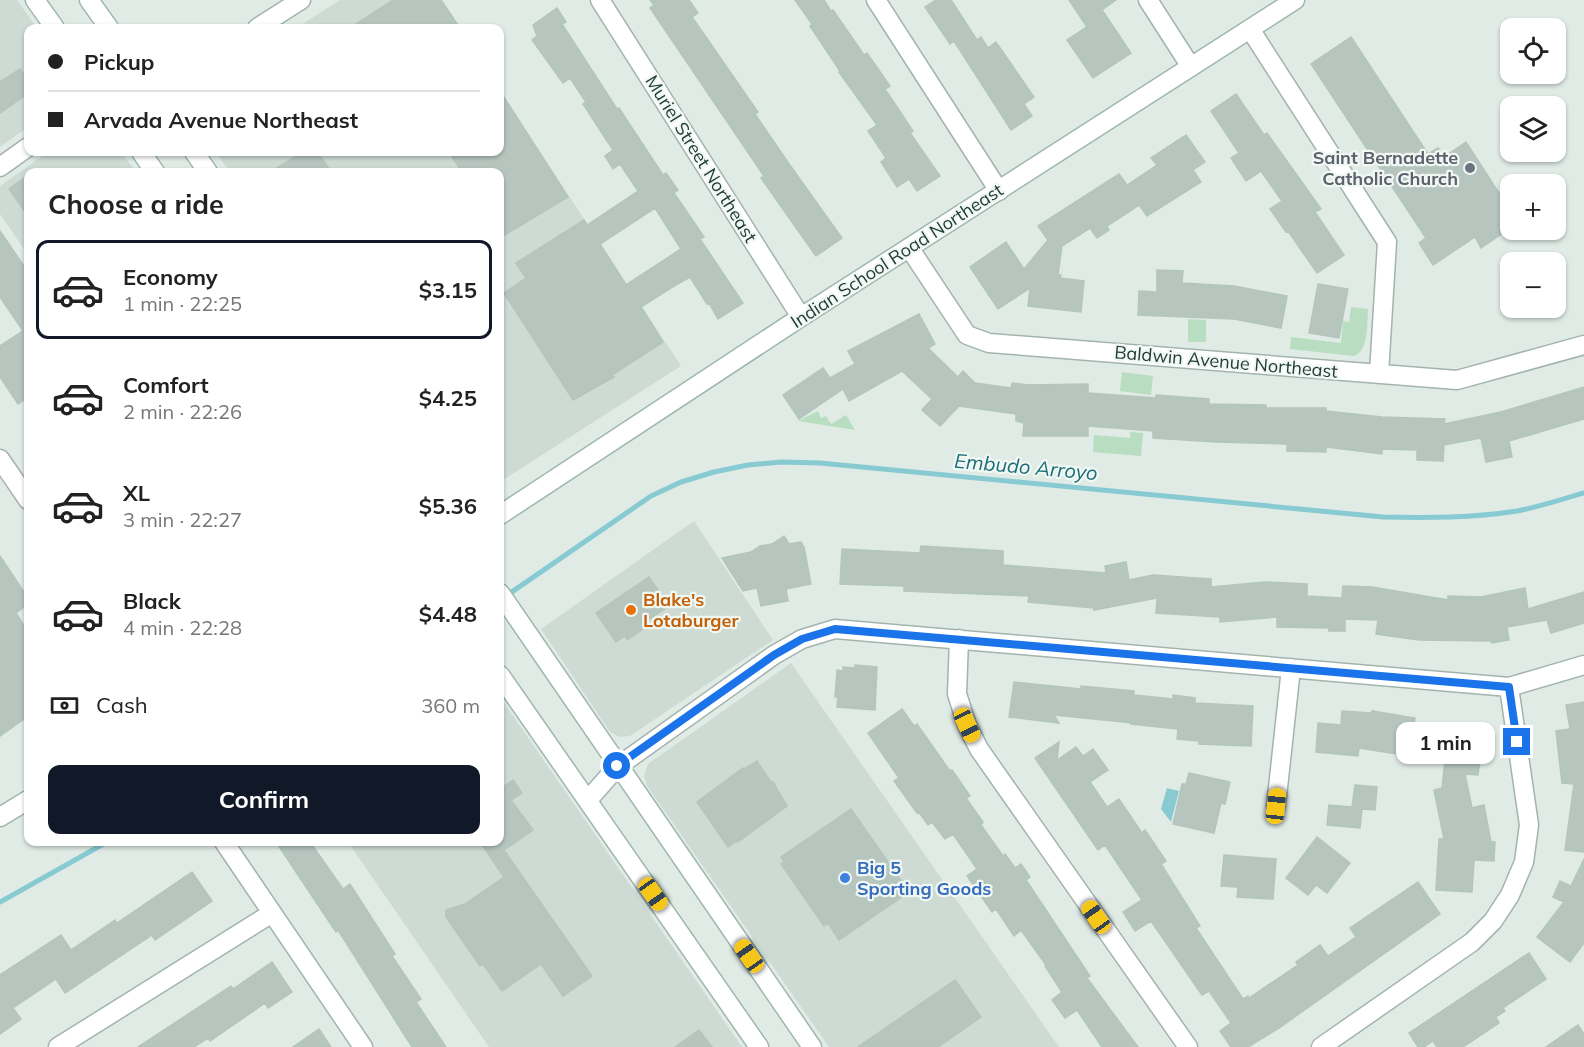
<!DOCTYPE html>
<html lang="en">
<head>
<meta charset="utf-8">
<style>
	:root { --surface:#fff; --page:#f6f6f6; --text:#222; --muted:#767676; --line:#e0e0e0; --accent:#111827 }
	body { margin:0; font-family:Mulish,sans-serif; background:var(--page); color:var(--text); height:100vh; display:flex; flex-direction:column; font-size:22px; white-space:nowrap }
	* { box-sizing:border-box; margin:0 }
	p { font-size:20px; color:var(--muted) }
	.icon { flex:none; width:33px; height:33px; fill:none; stroke:currentColor; stroke-width:2; stroke-linecap:round; stroke-linejoin:round }
	.map { position:relative; flex:1; overflow:hidden }
	.panel { position:absolute; left:24px; top:168px; width:480px; height:678px; display:flex; flex-direction:column; background:var(--surface); border-radius:12px; box-shadow:0 2px 4px #0004 }
	.panel>* { flex:none }
	.banner { position:absolute; left:24px; top:24px; width:480px; height:132px; border-radius:12px; box-shadow:0 2px 4px #0004; display:grid; align-content:center; height:132px; padding:0 24px; background:var(--surface) }
	.buttons { position:absolute; left:1500px; top:18px; display:grid; gap:12px }
	.buttons a { display:grid; place-items:center; width:66px; height:66px; border-radius:12px; background:var(--surface); box-shadow:0 2px 4px #0004; font-size:30px }
	.end { position:absolute; width:27px; height:27px; margin:-14px; border:8px solid #1a73e8; background:#fff; box-shadow:0 0 0 3px #fff }
	.from { border-radius:50% }
	.bubble { position:absolute; height:42px; border-radius:12px; background:var(--surface); box-shadow:0 2px 4px #0004; font-size:20px; font-weight:700; line-height:42px; text-align:center }
	.car { position:absolute; width:18px; height:36px; margin:-18px -9px; border-radius:8px; box-shadow:0 0 4px 2px #0007; background:linear-gradient(#f5c518 24%,#345 0 40%,#f5c518 0 76%,#345 0 86%,#f5c518 0) }
	.banner b { display:flex; align-items:center; gap:21px; height:57px; font-size:22px }
	.banner b+b { border-top:2px solid var(--line) }
	.banner i { width:15px; height:15px; background:var(--text) }
	ul { padding:0; list-style:none }
	li { display:flex; align-items:center; gap:18px; height:99px; margin:0 12px 9px; padding:0 12px; border:3px solid transparent; border-radius:12px }
	li div { flex:1 }
	li b { display:block; font-size:22px }
	li em { font-style:normal; font-weight:700 }
	li.current { border-color:var(--accent) }
	li>.icon { width:54px; height:54px; stroke-width:1.5 }
	h2 { padding:0 24px; font-size:27px; line-height:72px }
	.pay { display:flex; align-items:center; gap:15px; height:66px; padding:0 24px; font-size:22px }
	.pay p { margin-inline-start:auto }
	.primary-button { display:flex; gap:12px; margin-top:auto; padding:12px 24px }
	.primary-button a { flex:1; height:69px; border-radius:12px; background:var(--accent); color:#fff; font-size:24px; font-weight:700; line-height:69px; text-align:center }
	.map>svg:first-child { display:block }
	.built { fill:#cedbd5 }
	.green { fill:#b8ddc1 }
	.water { fill:#87cad2 }
	.lines { fill:none; stroke-linecap:round; stroke-linejoin:round }
	.stream { stroke:#87cad2; stroke-width:5 }
	.building { fill:#b6c6bf; stroke:#b3c5bd; stroke-width:1.5; fill-rule:evenodd }
	.street-casing { stroke:#a3b3ad; stroke-width:21 }
	.secondary-casing { stroke:#9eb7ad; stroke-width:21 }
	.street { stroke:#fff; stroke-width:18 }
	.secondary { stroke:#fff; stroke-width:18 }
	.route { stroke:#1a73e8; stroke-width:8 }
	.worship-dot { fill:#6b7280; stroke:#f1f8f4; stroke-width:2 }
	.food-dot { fill:#e8710a; stroke:#f1f8f4; stroke-width:2 }
	.shop-dot { fill:#3f7fe0; stroke:#f1f8f4; stroke-width:2 }
	.labels { text-anchor:middle; stroke-width:4.5; stroke-linejoin:round; paint-order:stroke }
	.worship-label { font-size:18px; font-weight:bold; fill:#5b616d; stroke:#f1f8f4; text-anchor:end }
	.street-label { font-size:18px; fill:#203c33; stroke:#f1f8f4 }
	.food-label { font-size:18px; font-weight:bold; fill:#c56008; stroke:#f1f8f4; text-anchor:start }
	.shop-label { font-size:18px; font-weight:bold; fill:#366cbe; stroke:#f1f8f4; text-anchor:start }
	.water-label { font-size:20px; font-style:italic; fill:#1a6e79; stroke:#f1f8f4 }
</style>
</head>
<body>
<div class="map">
<svg width="1584" height="1047" viewBox="0 0 1584 1047">
	<rect width="100%" height="100%" fill="#e0ebe6"/>
	<path class="built" d="M0 0H17L37 28H28V127L0 147Z
		M340 0H441L460 28H296Z
		M500 91 681 366 500 482V172H230L215 152H500Z
		M48 152H121L136 172H28V255L0 214V186Z
		M694 521 773 640 630 736 620 737 610 732 541 629Z
		M791 663 1059 1047H829L647 786 644 776 648 764Z
		M500 697 742 1047H489L348 842H500Z"/>
	<path class="green" d="M1351 307 1368 309C1367 323 1369 351 1354 356L1290 349 1291 337 1341 343 1343 321 1349 322Z
		M1188 319 1206 320V342H1188Z
		M1122 372 1153 376 1151 395 1120 391Z
		M818 411 821 418 826 416 831 424 846 415 855 430 798 421Z
		M1130 432 1143 433 1141 456 1093 452 1094 435 1130 438Z"/>
	<path class="water" d="M1167 788 1179 791 1171 822 1161 809Z"/>
	<g class="lines">
		<path class="stream" d="M506 596 651 496 681 482 714 472 748 465 781 462 820 463 1383 517C1428 518 1472 518 1517 511 1539 507 1562 499 1584 493
			M0 902 107 842"/>
	</g>
	<path class="building" d="M393 0H441L460 28H350Z
		M650 0H689L698 13 692 17 758 112 755 114 787 161 842 238 816 256 761 178 764 176 650 8 654 5Z
		M795 0H824L831 11 833 10 864 55 867 53 890 86 885 89 913 131 910 133 940 176 917 191 909 179 897 187 881 162 886 158 868 131 877 125 839 72 840 71 810 26 812 24Z
		M936 0H951L977 40 981 37 988 48 996 42 1034 97 1024 104 1032 116 1011 130 954 41 950 44 925 7Z
		M1069 0H1116L1102 10 1131 53 1093 78 1067 40 1087 27Z
		M557 8 566 22 562 24 617 109 619 108 663 175 666 173 678 190 674 193 704 237 700 239 743 303 718 319 709 303 707 304 690 277 674 286 641 307 663 342 612 375 614 377 573 400 504 293 526 278 516 263 584 220 587 225 638 191 620 164 613 169 605 156 613 150 583 104 586 102 570 78 563 83 532 40 537 36 533 25ZM655 208 681 249 626 285 600 244Z
		M1351 37 1428 154 1438 148 1444 157 1466 142 1510 210V228L1481 248 1475 237 1433 265 1419 243 1426 238 1311 64Z
		M20 69 28 81V93L0 113V82Z
		M500 91 568 197 500 238V172H462L449 152H500Z
		M1236 94 1264 135 1267 133 1321 209 1315 212 1344 255 1317 273 1288 231 1286 232 1270 209 1282 201 1261 171 1246 181 1231 158 1239 153 1211 111Z
		M1186 135 1205 162 1193 170 1201 182 1147 216 1139 205 1107 226 1109 230 1097 238 1090 228 1062 246 1058 275H1061L1060 278 1084 281 1081 312 1028 306 1030 288 998 309 970 267 1006 242 1024 269 1048 240 1038 226 1119 174 1127 185 1157 165 1151 158Z
		M303 152H318L331 172H270Z
		M28 175V216L9 189Z
		M0 231 28 272V397L18 404 0 377V346L23 331 0 297Z
		M1157 270 1183 271 1182 283 1234 286 1287 296 1281 328 1234 319 1138 315 1139 291 1157 292Z
		M1318 284 1348 289 1339 338 1309 333Z
		M919 314 935 344 928 348 958 377 963 371 975 383 1011 388 1012 383 1028 385 1088 384V393L1156 398V395L1209 399V404L1266 405V408H1326V411L1382 417 1445 419 1444 424 1501 412 1584 387V419L1509 441 1512 457 1486 462 1481 438 1444 445 1443 461 1417 460V450L1382 449V454L1326 447V452L1287 451V444L1216 442 1153 438V431L1088 426V436H1023L1024 423 1016 421V414L959 406 940 426 922 410 932 399 902 371 849 401 843 389 799 419 783 395 823 368 830 378 855 364 848 351Z
		M784 536 789 544 801 542 804 547 811 584 786 589 788 601 761 606 757 588 743 591 722 558 751 552 760 546 772 544Z
		M921 546 1003 551V565L1106 573 1105 566 1126 562 1129 580 1153 575 1211 579V587L1265 582 1307 584V596L1342 598 1343 586 1372 587 1448 600V596L1481 597 1525 588 1528 609 1584 592V623L1551 633 1547 620 1507 627 1509 640 1492 643 1491 641 1419 640 1376 634 1378 620 1345 619V631H1329V628L1277 627V617L1220 622V617L1156 613 1157 598 1094 610V608L1028 602 1029 596 904 591V586L840 584 842 549 920 553Z
		M0 556 28 598V604L16 613 28 632V716L0 736Z
		M649 577 660 593 658 595 666 608 643 623 646 627 627 640 625 636 616 642 596 613Z
		M855 665 877 667 875 710 837 707 838 697H835L837 670 843 671V667L855 668Z
		M1014 682 1081 689V686L1134 691V695L1173 699V695L1195 698V703L1253 706 1251 746 1199 744V741L1177 739 1178 729 1130 724 1133 723 1054 715 1059 723 1009 717Z
		M1584 702V852L1565 850 1574 784 1562 783 1556 731 1570 729 1566 705Z
		M902 709 914 726 917 724 950 771 952 770 959 780 970 796 966 798 983 822 981 825 1003 856 1005 854 1015 868 1021 864 1030 877 1026 880 1090 976 1087 978 1138 1047H1102L1077 1010 1065 1018 1052 1000 1062 992 1045 966 1046 965 1021 930 1014 936 996 909 992 912 967 876 977 869 953 834 945 839 932 822 928 825 919 812 917 813 894 781 899 778 868 733Z
		M1342 711 1372 713V711L1415 718 1409 756 1359 748 1358 756 1316 752 1318 723 1341 725Z
		M1448 731 1483 735 1478 775 1465 774 1472 808 1484 805 1491 842H1495L1494 861 1474 860 1472 892 1436 890 1439 839H1444L1434 790 1442 788Z
		M1059 742 1057 760 1076 747 1083 756 1093 749 1108 770 1090 782 1107 807 1119 799 1142 833 1145 830 1166 861 1161 864 1200 926 1196 928 1243 999 1248 996 1249 998 1298 965 1296 962 1320 945 1328 956 1356 937 1350 928 1418 882 1440 914 1279 1028 1248 1047H1231L1220 1031 1231 1023 1209 991 1202 995 1151 921 1135 931 1123 912 1142 900 1105 845 1098 850 1035 758Z
		M757 761 771 782H773L787 806 738 842 737 841 728 847 697 802 743 768 744 769Z
		M1189 773 1230 782 1225 804 1221 803 1214 833 1173 824 1182 784H1186Z
		M513 780 522 793 511 800 533 830 504 850 592 976 563 996 541 964 502 991 483 964 480 966 446 917V910L465 904 504 877 480 842H498L500 844V783L503 787Z
		M1355 785 1377 787 1375 810 1362 809 1360 828 1327 825 1329 805 1352 807Z
		M851 809 909 892 839 940 828 923 824 926 781 864 784 862 781 857Z
		M1317 837 1350 863 1327 893 1316 885 1308 895 1286 878Z
		M276 842H310L343 889 350 884 395 954 392 956 421 999 416 1002 446 1047H412L338 930 336 932Z
		M1224 855 1276 859 1273 899 1237 897 1238 887 1221 886Z
		M1584 859V943L1570 962 1537 937 1564 902 1553 897 1560 881 1571 886Z
		M192 872 212 901 155 940 152 935 65 993 56 979 13 1008 21 1019 0 1034V975L61 935 71 950 115 920 117 923Z
		M1529 953 1546 979 1503 1008 1505 1011 1496 1017 1499 1023 1463 1047H1437L1433 1041 1424 1047H1418L1409 1033Z
		M272 962 292 992 268 1008 265 1003 210 1041 208 1038 194 1047H138L231 986 233 989Z
		M955 980 981 1017 938 1047H858Z
		M1578 1025 1584 1034V1047H1546Z
		M319 1029 331 1047H293Z
		M699 1030 712 1047H675Z"/>
	<g class="lines">
		<defs>
			<path id="street" d="M600 0 801 317
				M876 0 999 191
				M1148 0 1191 67
				M257 28 301 0
				M1250 29 1387 242 1379 374
				M0 167 28 147
				M910 249 967 335 989 343 1457 380 1584 345
				M0 459 28 500
				M959 639 957 694 967 725 979 749 1188 1047
				M588 800 617 767 774 655 802 639 835 629 1509 687 1584 665
				M1276 806 1291 668
				M224 842 363 1047
				M58 1047 272 913
				M1321 1047 1472 942 1493 921 1510 895 1524 862 1529 825 1509 687"/>
			<path id="secondary" d="M35 0 55 28
				M89 0 109 28
				M141 152 155 172
				M194 152 208 172
				M500 515 801 317 1295 0
				M500 593 812 1047
				M500 675 759 1047
				M0 817 28 800"/>
		</defs>
		<use href="#street" class="street-casing"/>
		<use href="#secondary" class="secondary-casing"/>
		<use href="#street" class="street"/>
		<use href="#secondary" class="secondary"/>
	</g>
	<g class="lines">
		<path class="route" d="M617 766 774 655 802 639 835 629 1509 687 1517 742"/>
	</g>
	<circle class="worship-dot" cx="1470" cy="168" r="6"/>
	<circle class="food-dot" cx="631" cy="610" r="6"/>
	<circle class="shop-dot" cx="845" cy="878" r="6"/>
	<g class="labels">
		<g class="worship-label">
			<text x="1458" y="164">Saint Bernadette<tspan x="1458" dy="21">Catholic Church</tspan></text>
		</g>
		<g class="street-label">
			<text transform="translate(701 159) rotate(58)" y="6">Muriel Street Northeast</text>
			<text transform="translate(897 256) rotate(-33)" y="6">Indian School Road Northeast</text>
			<text transform="translate(1226 362) rotate(5)" y="6">Baldwin Avenue Northeast</text>
		</g>
		<g class="food-label">
			<text x="643" y="606">Blake's<tspan x="643" dy="21">Lotaburger</tspan></text>
		</g>
		<g class="shop-label">
			<text x="857" y="874">Big 5<tspan x="857" dy="21">Sporting Goods</tspan></text>
		</g>
		<g class="water-label">
			<text transform="translate(1026 467) rotate(5)" y="7">Embudo Arroyo</text>
		</g>
	</g>
</svg>
<div class="buttons">
<a><svg class="icon" aria-label="locate" viewBox="0 0 24 24"><circle cx="12" cy="12" r="6"/><path d="M12 2v4M12 18v4M2 12h4M18 12h4"/></svg></a>
<a><svg class="icon" aria-label="layers" viewBox="0 0 24 24"><path d="M12 4l9 5-9 5-9-5zM3 14l9 5 9-5"/></svg></a>
<a>+</a>
<a>−</a>
</div>
<i class="end from" style="left:617px;top:766px"></i>
<i class="end" style="left:1517px;top:742px"></i>
<div class="bubble" style="left:1396px;top:722px;width:99px">1 min</div>
<i class="car" style="left:967px;top:725px;rotate:155deg"></i>
<i class="car" style="left:1276px;top:806px;rotate:6deg"></i>
<i class="car" style="left:653px;top:894px;rotate:145deg"></i>
<i class="car" style="left:1096px;top:917px;rotate:325deg"></i>
<i class="car" style="left:749px;top:956px;rotate:325deg"></i>
<div class="banner">
<b><i class="from"></i>Pickup</b>
<b><i></i>Arvada Avenue Northeast</b>
</div>
<section class="panel">
<h2>Choose a ride</h2>
<ul>
<li class="current"><svg class="icon" aria-label="car" viewBox="0 0 24 24"><path d="M5 17H2v-5l4-1 3-4h7l3 4 3 1v5h-3M9 17h6M6 11h13"/><circle cx="7" cy="17" r="2"/><circle cx="17" cy="17" r="2"/></svg><div><b>Economy</b><p>1 min · 22:25</p></div><em>$3.15</em></li>
<li><svg class="icon" aria-label="car" viewBox="0 0 24 24"><path d="M5 17H2v-5l4-1 3-4h7l3 4 3 1v5h-3M9 17h6M6 11h13"/><circle cx="7" cy="17" r="2"/><circle cx="17" cy="17" r="2"/></svg><div><b>Comfort</b><p>2 min · 22:26</p></div><em>$4.25</em></li>
<li><svg class="icon" aria-label="car" viewBox="0 0 24 24"><path d="M5 17H2v-5l4-1 3-4h7l3 4 3 1v5h-3M9 17h6M6 11h13"/><circle cx="7" cy="17" r="2"/><circle cx="17" cy="17" r="2"/></svg><div><b>XL</b><p>3 min · 22:27</p></div><em>$5.36</em></li>
<li><svg class="icon" aria-label="car" viewBox="0 0 24 24"><path d="M5 17H2v-5l4-1 3-4h7l3 4 3 1v5h-3M9 17h6M6 11h13"/><circle cx="7" cy="17" r="2"/><circle cx="17" cy="17" r="2"/></svg><div><b>Black</b><p>4 min · 22:28</p></div><em>$4.48</em></li>
</ul>
<div class="pay"><svg class="icon" aria-label="cash" viewBox="0 0 24 24"><path d="M3 7h18v10H3z"/><circle cx="12" cy="12" r="2"/></svg>Cash<p>360 m</p></div>
<div class="primary-button"><a>Confirm</a></div>
</section>
</div>
</body>
</html>
